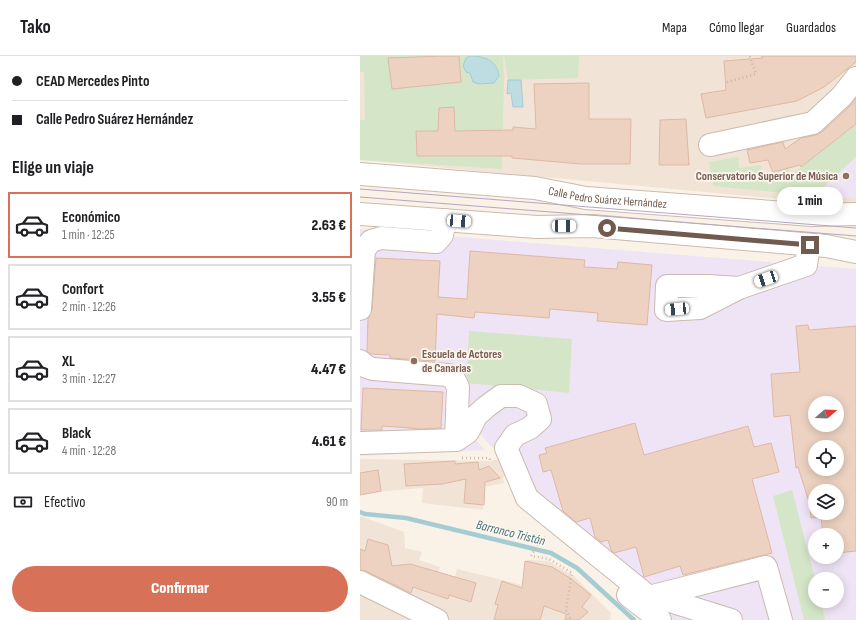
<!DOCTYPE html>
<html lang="es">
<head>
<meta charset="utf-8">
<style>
	:root { --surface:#fff; --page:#f2f2f2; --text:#202124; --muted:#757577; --line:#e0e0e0; --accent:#d77259 }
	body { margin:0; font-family:"Sofia Sans Condensed",sans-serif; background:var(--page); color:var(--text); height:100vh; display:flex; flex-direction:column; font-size:15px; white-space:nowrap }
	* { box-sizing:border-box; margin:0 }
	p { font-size:13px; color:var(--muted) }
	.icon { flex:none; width:22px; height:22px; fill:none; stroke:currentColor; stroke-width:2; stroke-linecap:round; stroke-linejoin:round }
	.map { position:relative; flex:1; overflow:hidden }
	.side { display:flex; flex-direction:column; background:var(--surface); width:360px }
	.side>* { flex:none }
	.top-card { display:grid; align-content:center; height:88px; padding:0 12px; background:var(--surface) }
	.needle { width:26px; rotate:71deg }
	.fabs { position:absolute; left:448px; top:340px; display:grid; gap:8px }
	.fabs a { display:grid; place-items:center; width:36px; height:36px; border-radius:50%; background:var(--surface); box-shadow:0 2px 10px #0003; font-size:20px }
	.end { position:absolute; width:18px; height:18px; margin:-9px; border:5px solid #715a4e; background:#fff; box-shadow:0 0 0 2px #fff }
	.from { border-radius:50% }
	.bubble { position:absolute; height:28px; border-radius:14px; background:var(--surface); box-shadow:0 2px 10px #0003; font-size:13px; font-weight:800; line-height:28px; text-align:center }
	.car { position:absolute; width:12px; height:24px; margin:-12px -6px; border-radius:5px; box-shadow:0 0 3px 1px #0007; background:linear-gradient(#fff 24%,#345 0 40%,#fff 0 76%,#345 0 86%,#fff 0) }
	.top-card b { display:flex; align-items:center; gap:14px; height:38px; font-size:15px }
	.top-card b+b { border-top:1px solid var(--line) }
	.top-card i { width:10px; height:10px; background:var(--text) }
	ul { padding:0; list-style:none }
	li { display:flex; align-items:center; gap:12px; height:66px; margin:0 8px 6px; padding:0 4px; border:2px solid var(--line); border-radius:0px }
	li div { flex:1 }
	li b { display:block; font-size:15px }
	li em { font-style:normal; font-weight:800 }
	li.active { border-color:var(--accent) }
	li>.icon { width:36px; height:36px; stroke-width:1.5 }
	h2 { padding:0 12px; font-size:18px; line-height:48px }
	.pay { display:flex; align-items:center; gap:10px; height:44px; padding:0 12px; font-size:15px }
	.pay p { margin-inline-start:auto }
	.button { display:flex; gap:8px; margin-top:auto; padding:8px 12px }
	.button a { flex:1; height:46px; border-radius:24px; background:var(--accent); color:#fff; font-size:16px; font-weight:800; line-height:46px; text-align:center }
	header { display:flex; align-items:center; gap:24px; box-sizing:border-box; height:56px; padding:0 20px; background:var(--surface); border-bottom:1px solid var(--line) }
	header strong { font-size:19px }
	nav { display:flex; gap:22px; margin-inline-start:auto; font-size:14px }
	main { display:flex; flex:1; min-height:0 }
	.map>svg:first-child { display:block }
	.residential { fill:#f1e4d6 }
	.education { fill:#efe4f6; fill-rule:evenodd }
	.green { fill:#d4e6c7 }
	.water { fill:#bddde2; stroke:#a5ccd2 }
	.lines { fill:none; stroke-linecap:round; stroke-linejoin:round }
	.stream { stroke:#a5ccd2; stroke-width:4.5 }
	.building { fill:#edd2c1; stroke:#deb8a4; fill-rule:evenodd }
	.minor-casing { stroke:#cbbaae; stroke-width:24 }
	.path { stroke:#d1b5a5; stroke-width:2.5; stroke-dasharray:1 3; stroke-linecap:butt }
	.minor { stroke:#fff; stroke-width:22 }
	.tram { stroke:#b5a6c3; stroke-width:1 }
	.route { stroke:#715a4e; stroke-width:5 }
	.education-dot { fill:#8d6e63; stroke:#fdf6ed; stroke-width:1.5 }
	.labels { text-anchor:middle; stroke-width:3.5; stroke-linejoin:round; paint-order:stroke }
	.education-label { font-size:12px; font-weight:bold; fill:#785e54; stroke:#fdf6ed; text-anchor:end }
	.street-label { font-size:12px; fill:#715a4e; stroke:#fdf6ed }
	.water-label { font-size:13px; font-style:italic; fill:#47737b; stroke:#fdf6ed }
</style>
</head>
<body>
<header>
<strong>Tako</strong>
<nav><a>Mapa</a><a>Cómo llegar</a><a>Guardados</a></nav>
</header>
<main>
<section class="side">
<div class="top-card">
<b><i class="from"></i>CEAD Mercedes Pinto</b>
<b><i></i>Calle Pedro Suárez Hernández</b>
</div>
<h2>Elige un viaje</h2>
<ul>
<li class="active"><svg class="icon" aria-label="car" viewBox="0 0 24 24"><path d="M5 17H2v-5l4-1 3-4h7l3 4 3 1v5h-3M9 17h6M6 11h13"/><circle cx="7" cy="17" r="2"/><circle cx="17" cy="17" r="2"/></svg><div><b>Económico</b><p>1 min · 12:25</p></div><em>2.63 €</em></li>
<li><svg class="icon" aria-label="car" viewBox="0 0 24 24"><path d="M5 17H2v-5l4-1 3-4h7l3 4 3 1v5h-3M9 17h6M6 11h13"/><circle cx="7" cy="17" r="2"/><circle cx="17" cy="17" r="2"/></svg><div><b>Confort</b><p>2 min · 12:26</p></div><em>3.55 €</em></li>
<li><svg class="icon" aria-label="car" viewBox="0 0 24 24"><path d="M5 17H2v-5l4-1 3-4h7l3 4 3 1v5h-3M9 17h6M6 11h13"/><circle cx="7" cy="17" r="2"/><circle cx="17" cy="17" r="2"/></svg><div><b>XL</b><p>3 min · 12:27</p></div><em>4.47 €</em></li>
<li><svg class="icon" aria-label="car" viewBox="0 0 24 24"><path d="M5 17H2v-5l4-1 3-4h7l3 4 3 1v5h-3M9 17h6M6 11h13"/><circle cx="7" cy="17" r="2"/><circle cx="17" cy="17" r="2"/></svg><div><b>Black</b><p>4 min · 12:28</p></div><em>4.61 €</em></li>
</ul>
<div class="pay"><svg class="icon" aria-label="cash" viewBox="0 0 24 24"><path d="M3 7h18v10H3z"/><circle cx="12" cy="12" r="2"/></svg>Efectivo<p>90 m</p></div>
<div class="button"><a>Confirmar</a></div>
</section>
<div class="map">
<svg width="496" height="564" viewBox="0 0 496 564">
	<rect width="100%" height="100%" fill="#faf2e7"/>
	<path class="residential" d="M0 0H496V150L0 104Z
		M0 403 129 405 143 403 150 417 143 421 144 427 123 431V454L62 447 63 432 26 435 0 439Z
		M0 460 44 476 45 492 62 496 59 504 80 511 78 519 94 525 97 513 162 529 167 504 188 505 214 520 251 557 250 564H0Z"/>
	<path class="education" d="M496 101V142L454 140Z
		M0 173 496 213V564H306L143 403 116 374 113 381 125 394 0 400ZM455 347H477V369H455ZM455 391H477V413H455ZM455 435H477V457H455ZM455 479H477V501H455ZM455 523H477V545H455Z"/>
	<path class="green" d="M0 0H143L144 22 142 113 0 104V64H5L4 16H0Z
		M144 0H219L218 22 148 24Z
		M496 68V101L454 140 353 130 349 106 378 101 379 112 401 109 402 119 428 112 431 119Z
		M109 275 212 283 209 337 106 327Z
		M432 434 455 523V545H461L465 564H444L413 440Z"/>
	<path class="water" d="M110 0C124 0 137 4 139 20L134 27 119 28 113 26 110 17 106 16 103 10 106 2Z
		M148 24H161L163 51H153L151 37 147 38Z"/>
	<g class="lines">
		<path class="stream" d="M0 456 5 458 46 462 191 497 217 512 274 564"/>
	</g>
	<path class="building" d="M85 0H99L101 26 32 33 28 2Z
		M401 0H496V6L464 31 437 45 346 62 341 38 366 34 364 5 403 2Z
		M229 27V63H271L270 108H221L152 102V100H57L56 75H78L79 52 94 51 95 75 153 74V71L176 73 174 28Z
		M496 42V68L441 111 440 109 413 116 408 104 390 107 387 94 423 86 425 93 441 82 456 79 462 76 491 49Z
		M326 63 329 109H299L300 64Z
		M110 195 225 204 224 211 257 213 258 206 292 209 287 269 237 265 238 257 190 253 189 262 115 256 114 262 77 258 75 305 30 302V299L11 298 7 295 8 262 12 254 16 202 80 205 78 241 107 243Z
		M448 269 449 274 496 270V495L477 497V479H463L461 461 451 462 450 449 438 411 436 412 430 359 414 361 411 318 440 316 436 270ZM455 347H477V369H455ZM455 391H477V413H455ZM455 435H477V457H455Z
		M3 332 83 336 81 372 63 373 22 370V374H1Z
		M275 367 284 399 388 370 394 391 411 387 419 416 392 423 412 497 323 519 320 510 284 521 276 491 254 497 251 494 248 484 241 486 235 481 230 462 216 466 203 455 191 414 183 416 179 399 187 397 185 392Z
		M95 405V408L118 406 119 414 129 410 140 422 125 426 124 449 104 447 106 423 82 428 46 430 44 408Z
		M18 414 21 435 0 439V417Z
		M8 483 28 489 32 510 50 508 116 527 111 546 89 539 88 543 53 531 51 537 6 515 0 514V493L5 495Z
		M165 505 192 511 210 522 231 539 222 551 228 556 219 564H205L206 558 184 550 180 564H134L138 549 135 548 142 525 162 532Z"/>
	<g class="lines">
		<defs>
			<g id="minor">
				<path d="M350 89 453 67 482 40 496 22"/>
				<path id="s1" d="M0 118 175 132 226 142 452 159 496 158"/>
				<path d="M0 158 177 171 232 170 466 190 496 196"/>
				<path d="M379 232 340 252 306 254 307 230H348L379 232 446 209 449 189"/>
				<path d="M0 253 4 194 11 185 21 182 76 186 82 179 85 164"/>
				<path d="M0 305 7 311 13 313 88 319 94 323 98 331 96 384 1 387"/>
				<path d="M96 384 108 376 116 360 126 351 141 340H159L176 348 180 363 170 372 155 379 146 392 167 442 289 541 406 511 421 564"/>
				<path d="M0 526 77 564"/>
				<path d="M268 539 300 564"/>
				<path d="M294 540 371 564"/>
			</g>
		</defs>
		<use href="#minor" class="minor-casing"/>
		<path class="path" d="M367 26 396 18 390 1 386 0
			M102 402H129L130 404
			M185 482 182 481 171 500 189 503 212 517 206 554 211 564"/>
		<use href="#minor" class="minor"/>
		<path class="tram" d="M0 133 496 172
			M0 141 496 180"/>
	</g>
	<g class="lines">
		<path class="route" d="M247 172 450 189"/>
	</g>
	<g class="education-dot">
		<circle cx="486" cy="120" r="4"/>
		<circle cx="54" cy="305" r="4"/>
	</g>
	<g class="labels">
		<g class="education-label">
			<text x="478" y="124">Conservatorio Superior de Música</text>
			<text x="62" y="302" text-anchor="start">Escuela de Actores<tspan x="62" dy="14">de Canarias</tspan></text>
		</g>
		<g class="street-label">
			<text dy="4" stroke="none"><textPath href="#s1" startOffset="249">Calle Pedro Suárez Hernández</textPath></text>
		</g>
		<g class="water-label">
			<text transform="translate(151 476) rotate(14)" y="5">Barranco Tristán</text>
		</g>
	</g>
</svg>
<div class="fabs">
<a><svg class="needle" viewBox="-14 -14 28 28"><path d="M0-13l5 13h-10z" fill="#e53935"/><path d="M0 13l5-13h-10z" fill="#757577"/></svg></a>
<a><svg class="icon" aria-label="locate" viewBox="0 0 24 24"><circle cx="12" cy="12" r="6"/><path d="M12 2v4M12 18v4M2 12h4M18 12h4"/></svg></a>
<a><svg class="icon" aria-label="layers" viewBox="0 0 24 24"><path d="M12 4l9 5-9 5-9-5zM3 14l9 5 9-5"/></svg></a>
<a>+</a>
<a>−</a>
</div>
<i class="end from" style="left:247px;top:172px"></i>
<i class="end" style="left:450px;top:189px"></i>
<div class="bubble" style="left:417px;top:131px;width:66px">1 min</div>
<i class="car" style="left:99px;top:165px;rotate:94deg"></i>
<i class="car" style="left:204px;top:170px;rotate:90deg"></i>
<i class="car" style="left:406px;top:223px;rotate:251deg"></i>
<i class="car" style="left:317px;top:253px;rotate:265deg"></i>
</div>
</main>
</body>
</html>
